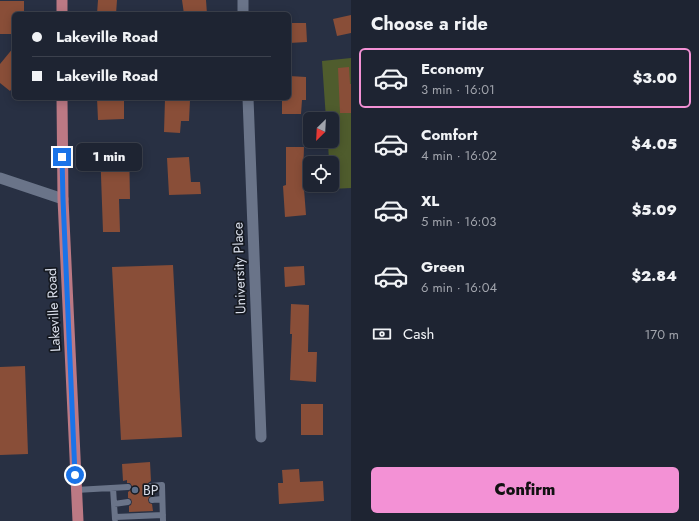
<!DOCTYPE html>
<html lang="en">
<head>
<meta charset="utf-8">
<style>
	:root { --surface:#1e2432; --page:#2b303e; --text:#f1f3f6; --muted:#a1a4ac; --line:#3c414d; --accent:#f391d5 }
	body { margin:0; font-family:Jost,sans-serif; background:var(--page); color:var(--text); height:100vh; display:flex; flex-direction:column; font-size:15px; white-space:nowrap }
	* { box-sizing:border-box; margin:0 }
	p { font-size:13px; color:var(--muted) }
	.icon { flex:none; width:22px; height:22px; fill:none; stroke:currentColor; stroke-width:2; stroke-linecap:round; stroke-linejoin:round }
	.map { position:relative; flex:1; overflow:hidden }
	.details { display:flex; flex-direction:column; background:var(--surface); width:348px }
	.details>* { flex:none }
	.banner { position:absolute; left:12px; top:12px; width:279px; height:88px; border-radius:6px; box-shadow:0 2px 10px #0003,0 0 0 1px var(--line); display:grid; align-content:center; height:88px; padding:0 20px; background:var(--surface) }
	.needle { width:26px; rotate:204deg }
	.controls { position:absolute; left:303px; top:112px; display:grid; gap:8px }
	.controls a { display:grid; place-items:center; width:36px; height:36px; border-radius:6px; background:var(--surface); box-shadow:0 2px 10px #0003,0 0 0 1px var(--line); font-size:20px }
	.end { position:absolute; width:18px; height:18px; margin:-9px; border:5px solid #1a73e8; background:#fff; box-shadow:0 0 0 2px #fff }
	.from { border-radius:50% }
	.bubble { position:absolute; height:28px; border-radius:6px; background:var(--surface); box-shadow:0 2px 10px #0003,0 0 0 1px var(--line); font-size:13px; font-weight:800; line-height:28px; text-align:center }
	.banner b { display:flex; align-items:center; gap:14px; height:38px; font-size:15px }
	.banner b+b { border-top:1px solid var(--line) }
	.banner i { width:10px; height:10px; background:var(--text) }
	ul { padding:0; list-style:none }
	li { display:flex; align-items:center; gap:12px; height:60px; margin:0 8px 6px; padding:0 12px; border:2px solid transparent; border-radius:6px }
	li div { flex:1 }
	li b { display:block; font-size:15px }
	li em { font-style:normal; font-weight:800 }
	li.current { border-color:var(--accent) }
	li>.icon { width:36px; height:36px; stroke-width:1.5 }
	h2 { padding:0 20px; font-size:18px; line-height:48px }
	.pay { display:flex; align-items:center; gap:10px; height:44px; padding:0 20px; font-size:15px }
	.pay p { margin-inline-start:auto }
	.button { display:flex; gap:8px; margin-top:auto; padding:8px 20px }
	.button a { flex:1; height:46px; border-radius:6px; background:var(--accent); color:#111; font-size:16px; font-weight:800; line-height:46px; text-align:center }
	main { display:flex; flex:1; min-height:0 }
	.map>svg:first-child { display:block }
	.green { fill:#4f5c2d }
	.building { fill:#894e38 }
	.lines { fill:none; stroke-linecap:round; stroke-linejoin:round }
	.service { stroke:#6a7489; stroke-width:6 }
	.minor { stroke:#6a7489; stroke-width:11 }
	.primary { stroke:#bc7984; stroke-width:11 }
	.route { stroke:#1a73e8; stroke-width:5 }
	.service-dot { fill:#5c6f8a; stroke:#151921; stroke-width:1.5 }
	.labels { text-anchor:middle; stroke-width:3.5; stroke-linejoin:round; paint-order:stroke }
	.street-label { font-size:14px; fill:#d9deea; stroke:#151921 }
	.poi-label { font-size:14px; fill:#d9deea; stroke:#151921; text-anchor:start }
</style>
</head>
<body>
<main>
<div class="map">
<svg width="351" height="521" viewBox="0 0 351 521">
	<rect width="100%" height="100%" fill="#283043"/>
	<path class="green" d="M351 58V188L331 189V185H332V163H329L328 141H332V119H326L322 61Z"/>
	<path class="building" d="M98 0H117L116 14H97Z
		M182 0H206L207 14H184Z
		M0 1H24V14H14V34H0Z
		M351 15V33L337 36 333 19Z
		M289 23H306L307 42 289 43Z
		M14 47V86L10 91 0 83V64Z
		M349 67 350 84H351V113H340L338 68Z
		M289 76 306 77V100H302L301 114H282V98H289Z
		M97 98H124V119L98 120Z
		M165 99 190 100 189 121H181L180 133 164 132Z
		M129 146 130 199H119L120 232H103L100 147Z
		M286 147H304L303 176 306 215 285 217 283 186 286 185Z
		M189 157 191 182H200L201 194 169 195 167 158Z
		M173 265 182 437 121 440 112 267Z
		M304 266 305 285 285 287 284 267Z
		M291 304 309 305 308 352H317L316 382 290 380 292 334H290Z
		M25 366 28 454 0 455V367Z
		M301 404H323V435H301Z
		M150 462 151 481 148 483 147 486 148 489 152 490V495L149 497 148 500 149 503 152 504 153 511 129 512V506L131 505 132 502 131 499 128 498V492L132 489V486L130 483H127V480L123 481 122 464Z
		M299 469 300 482 323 481 324 501 279 504 278 483H283L282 470Z"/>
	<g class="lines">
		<path class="service" d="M151 486 162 485 163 521
			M113 488 115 519
			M76 490 128 487
			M152 500 162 499
			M114 504 128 502
			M115 517 163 515"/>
		<path class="minor" d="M243 0V14
			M248 98 261 437
			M0 178 63 199"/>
		<path class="primary" d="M62 14V0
			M62 98 63 199 78 521"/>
	</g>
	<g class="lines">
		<path class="route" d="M62 157 63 199 75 475"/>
	</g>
	<circle class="service-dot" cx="135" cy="490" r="4"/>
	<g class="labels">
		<g class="street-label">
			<text transform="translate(239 268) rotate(-92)" y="5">University Place</text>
			<text transform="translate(53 310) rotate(-93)" y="5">Lakeville Road</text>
		</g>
		<g class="poi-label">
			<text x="143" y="495">BP</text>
		</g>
	</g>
</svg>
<div class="controls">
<a><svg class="needle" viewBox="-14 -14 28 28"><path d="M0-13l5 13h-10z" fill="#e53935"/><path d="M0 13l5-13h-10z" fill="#a1a4ac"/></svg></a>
<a><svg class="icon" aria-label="locate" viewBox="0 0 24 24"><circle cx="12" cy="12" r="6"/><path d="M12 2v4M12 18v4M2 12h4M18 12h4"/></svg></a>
</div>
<i class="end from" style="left:75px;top:475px"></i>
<i class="end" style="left:62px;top:157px"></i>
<div class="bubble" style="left:76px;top:143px;width:66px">1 min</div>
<div class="banner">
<b><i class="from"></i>Lakeville Road</b>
<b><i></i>Lakeville Road</b>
</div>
</div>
<section class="details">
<h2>Choose a ride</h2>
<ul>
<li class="current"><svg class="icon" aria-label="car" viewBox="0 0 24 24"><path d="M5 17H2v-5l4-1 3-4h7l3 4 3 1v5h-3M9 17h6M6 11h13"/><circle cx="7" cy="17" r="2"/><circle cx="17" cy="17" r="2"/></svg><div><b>Economy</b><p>3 min · 16:01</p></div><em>$3.00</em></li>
<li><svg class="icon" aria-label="car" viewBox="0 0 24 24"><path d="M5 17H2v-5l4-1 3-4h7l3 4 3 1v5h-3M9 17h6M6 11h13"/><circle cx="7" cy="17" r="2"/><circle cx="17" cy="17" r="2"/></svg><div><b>Comfort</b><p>4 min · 16:02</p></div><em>$4.05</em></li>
<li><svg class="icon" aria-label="car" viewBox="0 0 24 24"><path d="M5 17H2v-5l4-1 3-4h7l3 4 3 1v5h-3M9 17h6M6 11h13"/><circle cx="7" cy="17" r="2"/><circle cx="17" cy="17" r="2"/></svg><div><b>XL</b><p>5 min · 16:03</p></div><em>$5.09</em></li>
<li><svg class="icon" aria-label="car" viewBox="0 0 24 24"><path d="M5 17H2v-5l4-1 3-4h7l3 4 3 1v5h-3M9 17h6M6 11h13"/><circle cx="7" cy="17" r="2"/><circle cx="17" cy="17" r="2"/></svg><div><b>Green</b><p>6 min · 16:04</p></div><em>$2.84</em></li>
</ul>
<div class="pay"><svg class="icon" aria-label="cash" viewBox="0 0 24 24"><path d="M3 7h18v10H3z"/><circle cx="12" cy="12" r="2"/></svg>Cash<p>170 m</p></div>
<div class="button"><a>Confirm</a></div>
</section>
</main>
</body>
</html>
